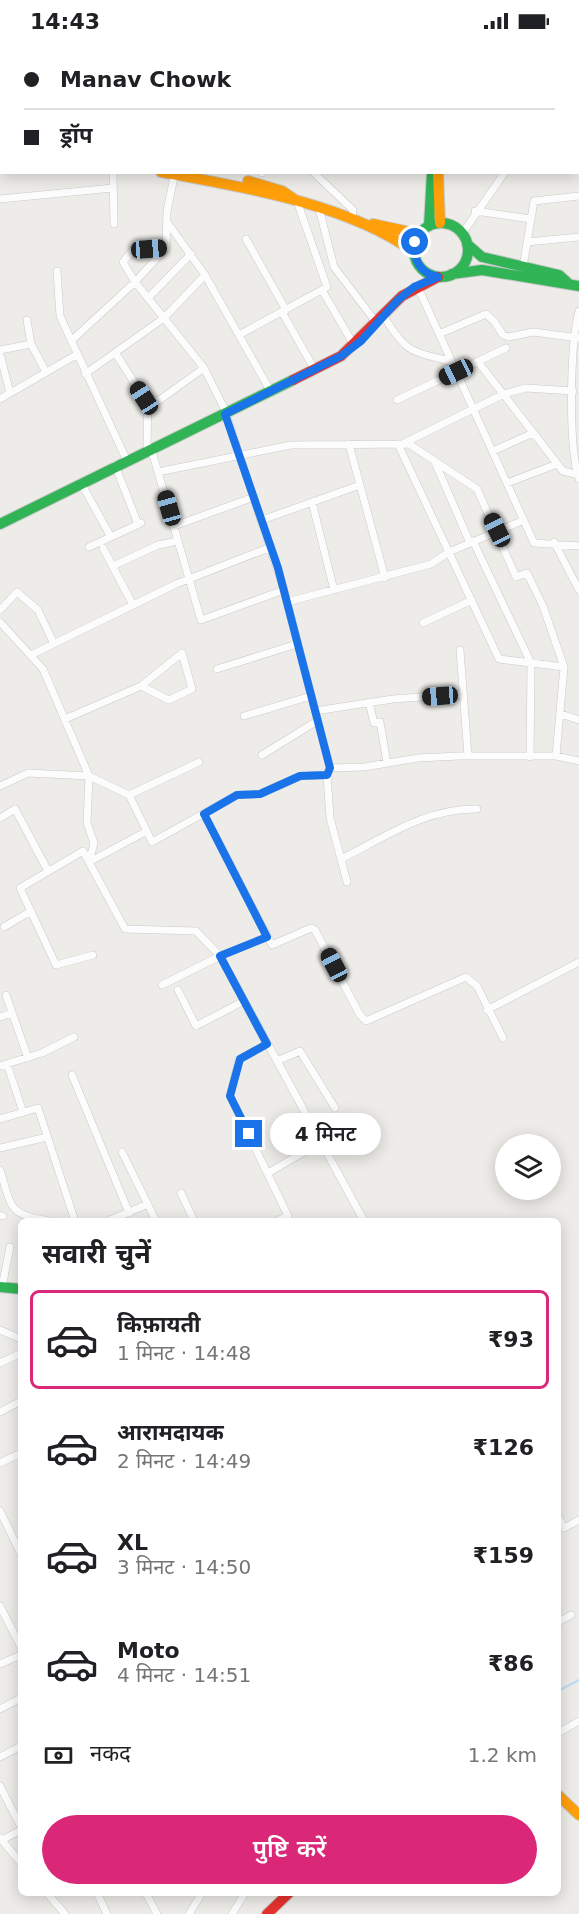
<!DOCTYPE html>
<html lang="hi">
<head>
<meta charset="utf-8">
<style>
	:root { --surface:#fff; --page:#f2f2f2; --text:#202124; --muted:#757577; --line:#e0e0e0; --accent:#db2777 }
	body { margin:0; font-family:"DejaVu Sans","Noto Sans Devanagari",sans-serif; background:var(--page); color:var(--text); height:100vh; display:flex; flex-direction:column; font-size:22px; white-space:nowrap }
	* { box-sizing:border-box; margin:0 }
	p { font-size:20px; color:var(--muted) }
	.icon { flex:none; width:33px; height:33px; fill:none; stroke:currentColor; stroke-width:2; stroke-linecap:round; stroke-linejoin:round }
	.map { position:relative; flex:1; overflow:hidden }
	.details { position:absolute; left:18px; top:1176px; width:543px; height:678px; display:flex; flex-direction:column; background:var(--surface); border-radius:9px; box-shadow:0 3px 15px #0003 }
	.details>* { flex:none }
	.hud { position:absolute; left:0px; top:0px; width:579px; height:132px; box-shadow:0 3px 15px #0003; display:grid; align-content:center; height:132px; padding:0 24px; background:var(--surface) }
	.fabs { position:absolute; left:495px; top:1092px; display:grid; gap:12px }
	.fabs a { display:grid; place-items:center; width:66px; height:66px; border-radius:50%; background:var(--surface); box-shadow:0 3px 15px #0003; font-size:30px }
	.end { position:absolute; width:27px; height:27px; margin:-14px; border:8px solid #1a73e8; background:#fff; box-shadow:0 0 0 3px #fff }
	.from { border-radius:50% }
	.bubble { position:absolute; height:42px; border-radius:21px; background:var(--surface); box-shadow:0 3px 15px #0003; font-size:20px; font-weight:600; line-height:42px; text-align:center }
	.car { position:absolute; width:18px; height:36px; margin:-18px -9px; border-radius:8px; box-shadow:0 0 4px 2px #0007; background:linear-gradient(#222 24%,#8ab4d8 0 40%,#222 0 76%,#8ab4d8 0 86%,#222 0) }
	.hud b { display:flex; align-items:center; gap:21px; height:57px; font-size:22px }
	.hud b+b { border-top:2px solid var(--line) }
	.hud i { width:15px; height:15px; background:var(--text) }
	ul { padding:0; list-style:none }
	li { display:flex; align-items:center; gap:18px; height:99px; margin:0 12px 9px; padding:0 12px; border:3px solid transparent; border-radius:9px }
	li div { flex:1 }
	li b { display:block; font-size:22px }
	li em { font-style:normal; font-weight:600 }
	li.on { border-color:var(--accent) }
	li>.icon { width:54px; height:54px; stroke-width:1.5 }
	h2 { padding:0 24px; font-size:27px; line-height:72px }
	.pay { display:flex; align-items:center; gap:15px; height:66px; padding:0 24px; font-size:22px }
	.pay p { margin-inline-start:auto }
	.primary-button { display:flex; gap:12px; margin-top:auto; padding:12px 24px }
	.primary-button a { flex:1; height:69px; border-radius:36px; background:var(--accent); color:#fff; font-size:24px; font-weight:600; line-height:69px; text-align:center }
	.status { display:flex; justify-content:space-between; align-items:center; height:42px; padding:0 30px; background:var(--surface); direction:ltr }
	.status svg { height:16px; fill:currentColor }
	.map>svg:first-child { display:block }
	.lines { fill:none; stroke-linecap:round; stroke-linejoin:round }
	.stream { stroke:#beddf5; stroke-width:2 }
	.street-casing { stroke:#c9caca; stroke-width:8 }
	.fast-casing { stroke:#c8c8c8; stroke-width:12 }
	.slow-casing { stroke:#c8c8c8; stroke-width:12 }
	.jam-casing { stroke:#c8c8c8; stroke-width:12 }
	.street { stroke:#fcfcfc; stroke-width:7 }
	.fast { stroke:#30b455; stroke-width:10 }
	.slow { stroke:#ff9f0a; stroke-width:10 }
	.jam { stroke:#e5322d; stroke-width:10 }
	.route { stroke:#1a73e8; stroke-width:8 }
</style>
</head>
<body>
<div class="status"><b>14:43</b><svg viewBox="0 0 49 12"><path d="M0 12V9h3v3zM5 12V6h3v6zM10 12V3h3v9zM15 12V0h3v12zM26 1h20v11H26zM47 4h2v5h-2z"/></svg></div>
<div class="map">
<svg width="579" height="1872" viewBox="0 0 579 1872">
	<rect width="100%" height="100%" fill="#edece8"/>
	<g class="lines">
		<path class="stream" d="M558 1649 579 1638"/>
		<defs>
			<path id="street" d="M268 0 269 2
				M322 0V2
				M386 0 387 2
				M491 0 493 2
				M543 0 545 2
				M21 2V0
				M77 2 78 0
				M301 2 304 0
				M0 24H2
				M578 24 579 25
				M578 35 579 33
				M578 57 579 59
				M0 76 2 77
				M578 90 579 88
				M113 130 114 182
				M313 130 353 168 352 178
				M262 131V130
				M0 157 113 146
				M319 166 334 225 376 280
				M475 169 531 177
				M167 180 205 233 271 350
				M462 192 505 130
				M246 197 286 268
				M527 200 579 195
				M166 206 132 209 123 220 135 240 204 326 224 366 284 548 330 726
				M523 225 534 159 579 154
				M57 229 60 274 127 419
				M414 245 421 252 534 501 579 504
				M322 248 351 298
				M149 255 191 212
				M579 269C570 304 568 402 579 437
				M282 270 312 323
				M383 273C407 312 409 308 452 320
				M27 278 31 302 46 330
				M439 292 486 272 494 279 503 293 509 295 533 290 579 296
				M239 293 327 245 297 159
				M71 299 135 240 166 206 167 169 175 130
				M0 308 31 302
				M0 312 10 351
				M116 312 144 356H148L147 404
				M479 321 563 429 579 433
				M85 332 164 276 205 233
				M148 356 158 359 204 326
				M0 357 76 313
				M397 358 506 306
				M404 401 504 352 526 346 573 349
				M349 402 385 536
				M398 402 499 617 564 625
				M151 406 201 578 284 548
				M493 409 533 391
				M434 418 470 501
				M115 423 138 482
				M158 430 291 403 409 402 477 447 516 535 527 531 543 564 564 625 556 714
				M81 441 111 495
				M507 441 557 422
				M312 460 334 548
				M262 478 360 443
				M174 484 254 455
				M473 499 531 621 530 715
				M554 500 579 548
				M89 505 141 481
				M103 506 133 563
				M113 524 158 503 178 499
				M287 560 431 522 449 510 524 478
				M0 568 17 550 38 568 54 602
				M0 580 43 627 89 734 87 781 94 801 89 820
				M423 581 472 558
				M460 608 468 714
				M31 613 176 542 271 505
				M217 627 297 602
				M369 660 374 681 380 680 387 721
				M315 669 393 657 463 652
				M561 672 579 678
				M244 674 311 654
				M65 677 141 644 182 611 192 647 169 658 141 644
				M262 713 317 679
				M327 733 330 776 347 840
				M0 744 28 731 89 734 129 753 152 800 237 753 260 752 300 734 327 733 330 726 364 725 418 716 459 714H556L579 719
				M129 753 199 720
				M204 772 272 903 311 886 315 888 360 973 366 979 466 935 477 944 503 996
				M0 776 15 767 48 829
				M341 817C385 795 426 766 477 767
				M89 820 147 789
				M4 885 31 869
				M93 913 56 923 20 846 83 809 125 887 196 889 220 914 364 1179
				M162 943 220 914 267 895
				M178 948 196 984 244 959
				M6 953 28 1016
				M487 968 579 920
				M0 975 12 971
				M268 1002 239 1017 230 1054 288 1174 277 1179
				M277 1019 300 1009 335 1066
				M7 1022 23 1070
				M0 1024 42 1011 74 995
				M72 1033 129 1171
				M0 1077 38 1066 75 1179
				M0 1106 47 1095
				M122 1110 156 1179
				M0 1128C12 1165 7 1173 50 1179
				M268 1131 321 1100
				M181 1151 194 1179
				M0 1173 3 1174
				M108 1179 148 1162
				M2 1245 10 1205
				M0 1288 21 1297
				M0 1321 21 1311
				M0 1370 21 1359
				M0 1421 21 1411
				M0 1469 21 1512
				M558 1475 564 1486 579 1478
				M0 1564 21 1605
				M558 1580 571 1573
				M0 1622 21 1613
				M0 1667 21 1656
				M558 1691 579 1679
				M0 1715 21 1704
				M0 1744 21 1785
				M0 1796 21 1821
				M2 1798 21 1788
				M47 1851 65 1872
				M97 1851 107 1872
				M146 1851 157 1872
				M189 1872 202 1851
				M232 1872 245 1851"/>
			<path id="fast" d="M0 104H2
				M414 208a27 27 0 1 1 54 0a27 27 0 1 1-54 0Z
				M429 184 432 130
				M467 202 482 215 559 233 569 242
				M452 232 482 228 579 244
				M0 482 293 338
				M0 1245 21 1247"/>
			<path id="slow" d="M161 130C239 144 349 162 414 210
				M438 130 440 181
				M248 139 282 149 294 157
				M373 182 419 192
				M558 1753 579 1773"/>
			<path id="jam" d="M446 0V2
				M293 338 341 314 402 254 438 235
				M267 1872 289 1851"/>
		</defs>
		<use href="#street" class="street-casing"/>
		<use href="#fast" class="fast-casing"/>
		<use href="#slow" class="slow-casing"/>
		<use href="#jam" class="jam-casing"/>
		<use href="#street" class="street"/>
		<use href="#fast" class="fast"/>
		<use href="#slow" class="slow"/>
		<use href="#jam" class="jam"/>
	</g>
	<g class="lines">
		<path class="route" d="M249 1092 230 1054 240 1017 267 1002 220 914 267 895 204 772 237 753 260 752 300 734 327 733 330 726 278 526 225 372 341 314 361 299 398 258 414 245 438 235C420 231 413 218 415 200"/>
	</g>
</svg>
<div class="fabs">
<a><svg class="icon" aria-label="layers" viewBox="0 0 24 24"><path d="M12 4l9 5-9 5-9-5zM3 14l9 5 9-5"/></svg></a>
</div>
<i class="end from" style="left:415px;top:200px"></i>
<i class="end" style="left:249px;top:1092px"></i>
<div class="bubble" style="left:270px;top:1071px;width:111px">4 मिनट</div>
<i class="car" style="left:149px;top:207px;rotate:86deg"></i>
<i class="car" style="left:456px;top:330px;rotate:245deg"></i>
<i class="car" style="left:144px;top:356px;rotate:327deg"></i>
<i class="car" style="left:169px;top:466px;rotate:344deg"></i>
<i class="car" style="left:497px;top:488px;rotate:334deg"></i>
<i class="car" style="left:440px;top:654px;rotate:266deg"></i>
<i class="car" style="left:334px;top:923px;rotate:332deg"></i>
<div class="hud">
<b><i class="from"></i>Manav Chowk</b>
<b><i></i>ड्रॉप</b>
</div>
<section class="details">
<h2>सवारी चुनें</h2>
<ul>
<li class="on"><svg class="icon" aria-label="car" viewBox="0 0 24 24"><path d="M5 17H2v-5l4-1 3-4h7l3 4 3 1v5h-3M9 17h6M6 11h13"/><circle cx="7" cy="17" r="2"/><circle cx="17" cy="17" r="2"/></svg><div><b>किफ़ायती</b><p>1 मिनट · 14:48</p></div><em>₹93</em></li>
<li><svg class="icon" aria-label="car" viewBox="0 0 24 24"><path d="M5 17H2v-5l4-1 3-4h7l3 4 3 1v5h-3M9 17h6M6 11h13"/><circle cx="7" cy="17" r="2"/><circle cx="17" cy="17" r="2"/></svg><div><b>आरामदायक</b><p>2 मिनट · 14:49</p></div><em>₹126</em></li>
<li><svg class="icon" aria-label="car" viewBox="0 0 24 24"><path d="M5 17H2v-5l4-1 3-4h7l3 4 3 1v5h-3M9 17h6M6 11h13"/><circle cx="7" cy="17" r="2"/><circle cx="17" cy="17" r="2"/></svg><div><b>XL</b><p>3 मिनट · 14:50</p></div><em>₹159</em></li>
<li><svg class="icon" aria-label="car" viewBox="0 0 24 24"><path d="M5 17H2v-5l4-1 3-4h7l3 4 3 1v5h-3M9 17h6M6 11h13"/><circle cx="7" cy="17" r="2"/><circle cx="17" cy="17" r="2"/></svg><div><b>Moto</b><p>4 मिनट · 14:51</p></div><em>₹86</em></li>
</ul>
<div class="pay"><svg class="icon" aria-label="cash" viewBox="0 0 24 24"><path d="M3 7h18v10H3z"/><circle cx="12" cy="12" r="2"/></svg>नकद<p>1.2 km</p></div>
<div class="primary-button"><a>पुष्टि करें</a></div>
</section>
</div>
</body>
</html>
